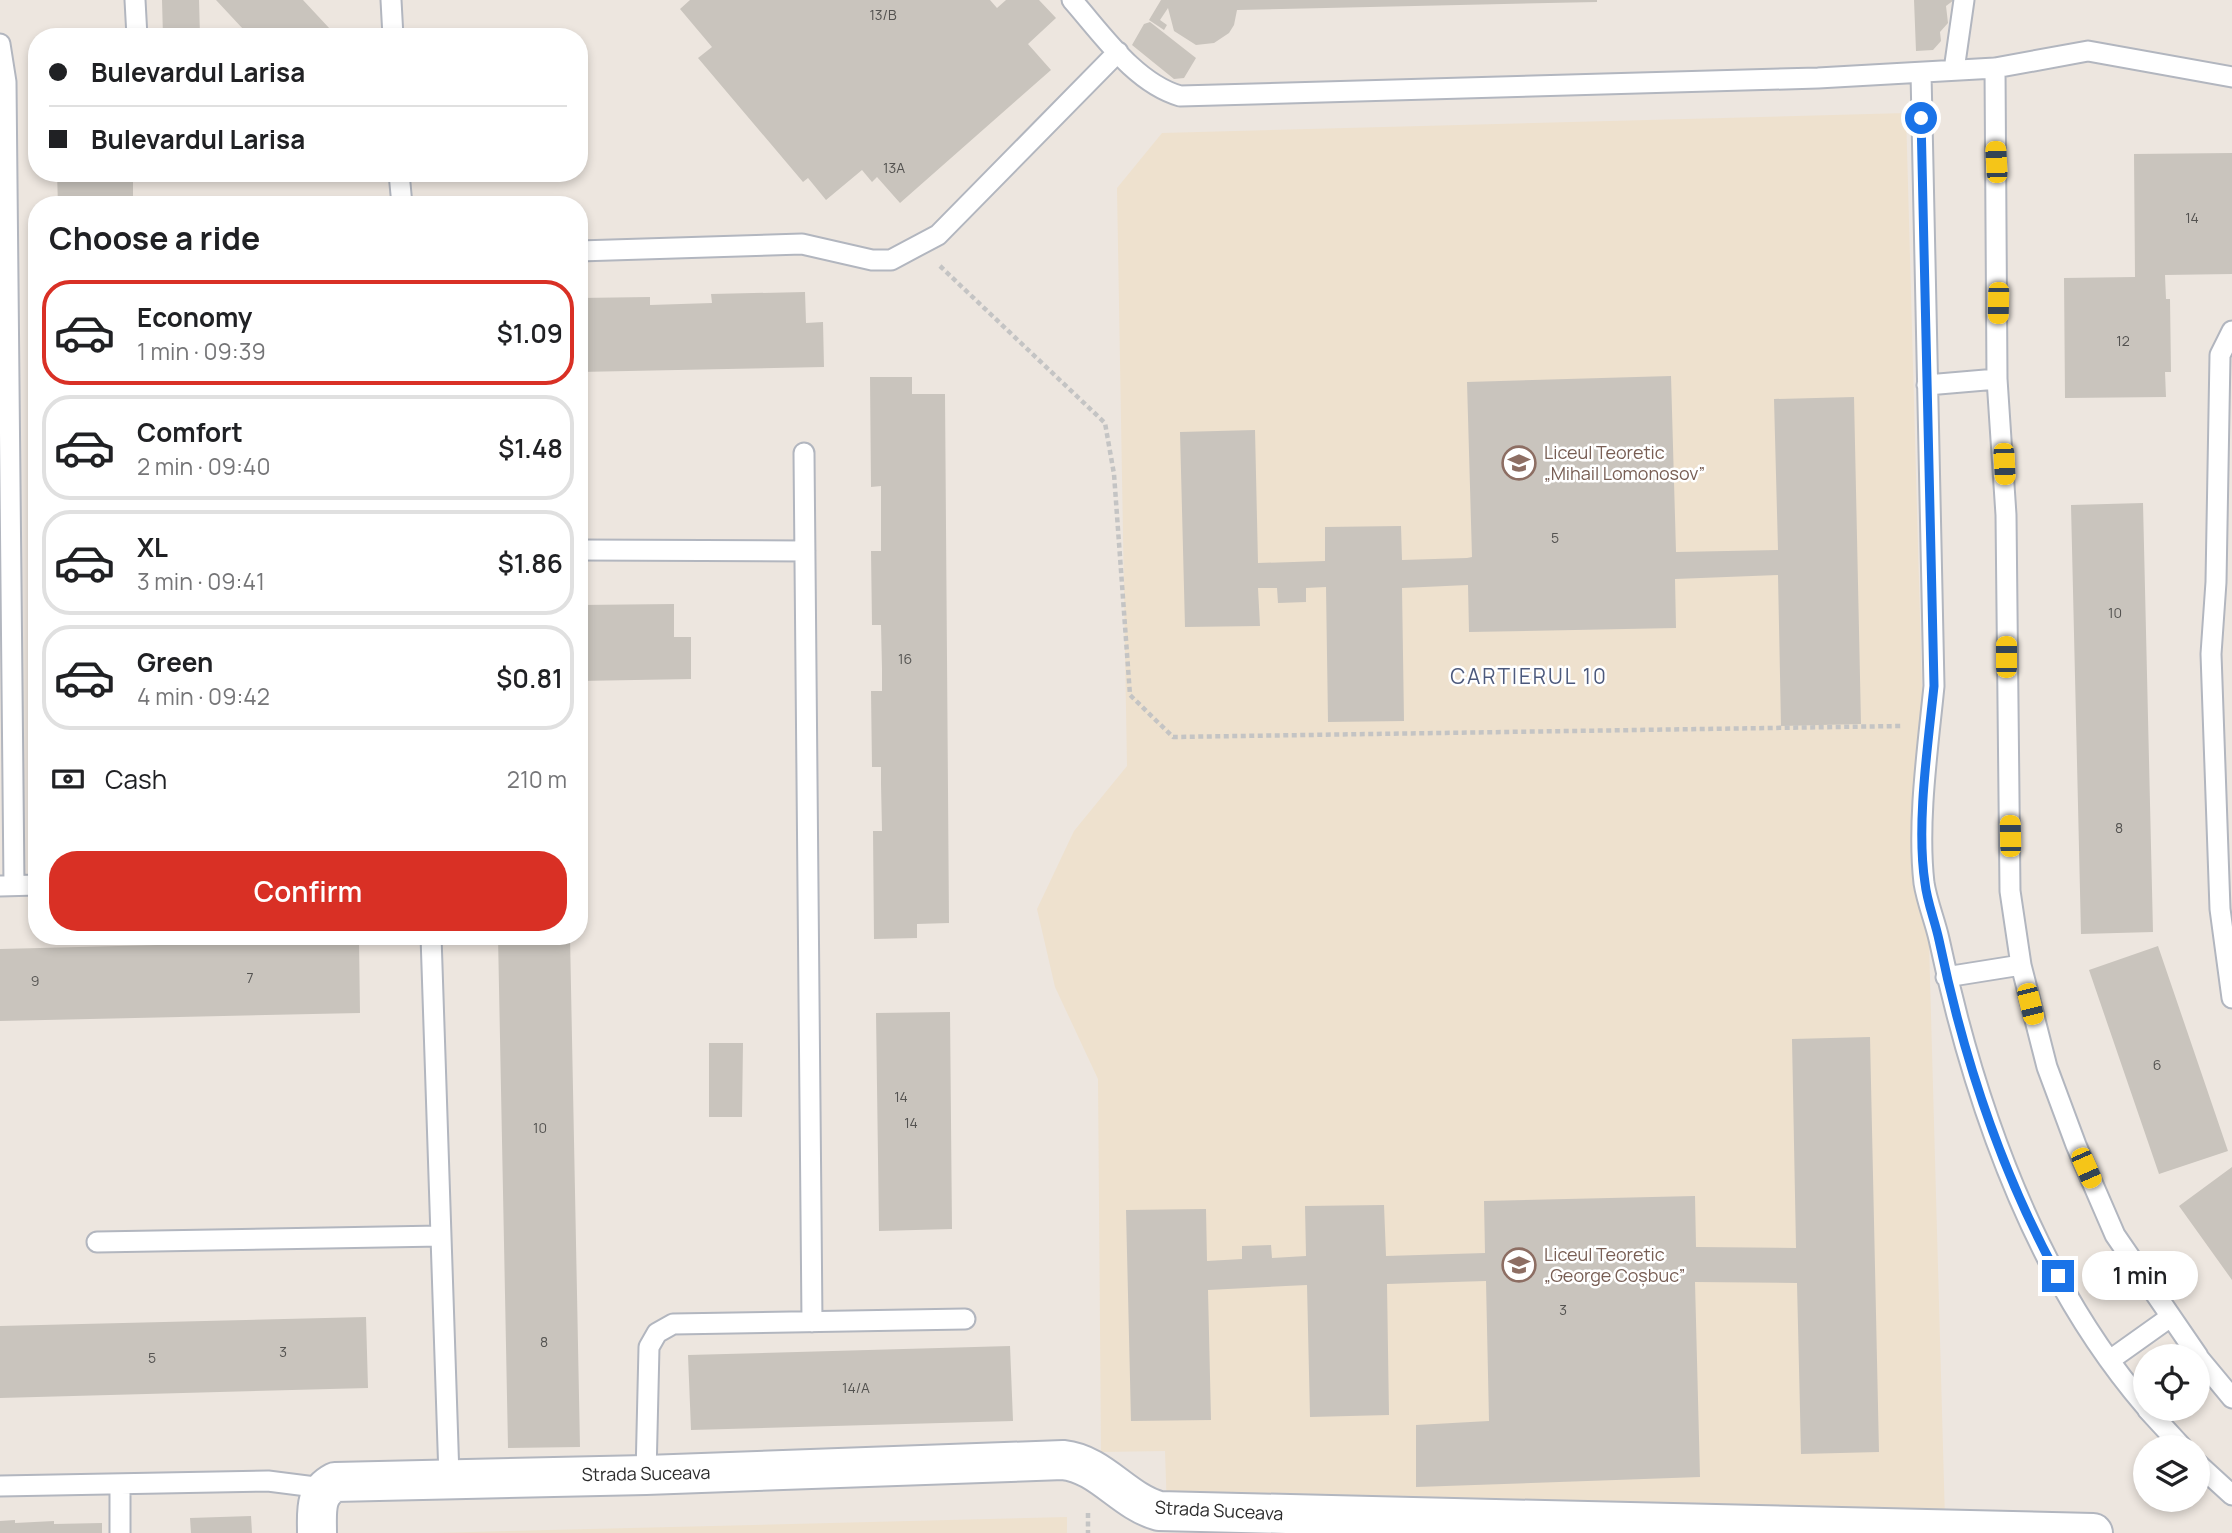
<!DOCTYPE html>
<html lang="en">
<head>
<meta charset="utf-8">
<style>
	:root { --surface:#fff; --page:#f2f2f2; --text:#202124; --muted:#757577; --line:#e0e0e0; --accent:#d93025 }
	body { margin:0; font-family:Manrope,sans-serif; background:var(--page); color:var(--text); height:100vh; display:flex; flex-direction:column; font-size:26px; white-space:nowrap }
	* { box-sizing:border-box; margin:0 }
	p { font-size:23px; color:var(--muted) }
	.icon { flex:none; width:38px; height:38px; fill:none; stroke:currentColor; stroke-width:2; stroke-linecap:round; stroke-linejoin:round }
	.map { position:relative; flex:1; overflow:hidden }
	.side { position:absolute; left:28px; top:196px; width:560px; height:749px; display:flex; flex-direction:column; background:var(--surface); border-radius:28px; box-shadow:0 4px 10px #0003 }
	.side>* { flex:none }
	.top-card { position:absolute; left:28px; top:28px; width:560px; height:154px; border-radius:28px; box-shadow:0 4px 10px #0003; display:grid; align-content:center; height:154px; padding:0 21px; background:var(--surface) }
	.fabs { position:absolute; left:2133px; top:1344px; display:grid; gap:14px }
	.fabs a { display:grid; place-items:center; width:77px; height:77px; border-radius:50%; background:var(--surface); box-shadow:0 4px 10px #0003; font-size:35px }
	.end { position:absolute; width:32px; height:32px; margin:-16px; border:9px solid #1a73e8; background:#fff; box-shadow:0 0 0 4px #fff }
	.from { border-radius:50% }
	.bubble { position:absolute; height:49px; border-radius:24px; background:var(--surface); box-shadow:0 4px 10px #0003; font-size:23px; font-weight:600; line-height:49px; text-align:center }
	.car { position:absolute; width:21px; height:42px; margin:-21px -10px; border-radius:9px; box-shadow:0 0 5px 2px #0007; background:linear-gradient(#f5c518 24%,#345 0 40%,#f5c518 0 76%,#345 0 86%,#f5c518 0) }
	.top-card b { display:flex; align-items:center; gap:24px; height:66px; font-size:26px }
	.top-card b+b { border-top:2px solid var(--line) }
	.top-card i { width:18px; height:18px; background:var(--text) }
	ul { padding:0; list-style:none }
	li { display:flex; align-items:center; gap:21px; height:105px; margin:0 14px 10px; padding:0 7px; border:4px solid var(--line); border-radius:28px }
	li div { flex:1 }
	li b { display:block; font-size:26px }
	li em { font-style:normal; font-weight:600 }
	li.active { border-color:var(--accent) }
	li>.icon { width:63px; height:63px; stroke-width:1.5 }
	h2 { padding:0 21px; font-size:32px; line-height:84px }
	.pay { display:flex; align-items:center; gap:18px; height:77px; padding:0 21px; font-size:26px }
	.pay p { margin-inline-start:auto }
	.action { display:flex; gap:14px; margin-top:auto; padding:14px 21px }
	.action a { flex:1; height:80px; border-radius:28px; background:var(--accent); color:#fff; font-size:28px; font-weight:600; line-height:80px; text-align:center }
	.map>svg:first-child { display:block }
	.education { fill:#eee1ce }
	.building { fill:#c9c4bd }
	.lines { fill:none; stroke-linecap:round; stroke-linejoin:round }
	.lane-casing { stroke:#b2b6bf; stroke-width:23 }
	.street-casing { stroke:#b2b6bf; stroke-width:42 }
	.path { stroke:#c4c4c4; stroke-width:4.5; stroke-dasharray:5 3.5; stroke-linecap:butt }
	.lane { stroke:#fff; stroke-width:19 }
	.street { stroke:#fff; stroke-width:38 }
	.route { stroke:#1a73e8; stroke-width:9 }
	.labels { text-anchor:middle; stroke-width:5; stroke-linejoin:round; paint-order:stroke }
	.number-label { font-size:14px; fill:#535250 }
	.education-label { font-size:18px; fill:#785e54; stroke:#fff; text-anchor:start }
	.street-label { font-size:18px; fill:#2c2c2c; stroke:#fff }
	.quarter-label { font-size:21px; letter-spacing:2px; fill:#4c597c; stroke:#fff }
</style>
</head>
<body>
<div class="map">
<svg width="2232" height="1533" viewBox="0 0 2232 1533">
	<rect width="100%" height="100%" fill="#ede6df"/>
	<path class="education" d="M1906 113 1945 1520 1167 1511 1165 1451 1101 1452 1098 1079 1055 987 1037 909 1074 831 1127 766 1117 188 1162 133Z
		M1067 1517V1533H433Z"/>
	<path class="building" d="M162 0H199L200 37H163Z
		M216 0H303L330 29 322 37H235L243 29Z
		M690 0H990L997 8 1006 0H1039L1056 18 1028 44 1051 70 900 203 877 177 872 182 862 170 826 200 808 178 803 182 698 58 712 47 680 9Z
		M1161 0H1597V2L1237 10 1234 25 1229 33 1214 43 1196 45 1174 31 1168 8 1160 20 1167 25 1164 30 1149 20Z
		M1914 0H1954L1946 6 1948 23 1940 32 1941 41 1933 50 1916 51Z
		M1150 22 1196 58 1184 78 1174 79 1132 45 1144 24Z
		M2232 153V274L2165 275 2166 299H2170L2171 372H2165L2166 397 2065 398 2064 278 2135 277 2134 154Z
		M57 173H133V205H58Z
		M805 292 806 323 823 322 824 367 579 372V298L650 297V305L712 303 711 294Z
		M1671 376 1676 552 1778 550 1774 399 1854 397 1861 724 1781 726 1778 575 1675 579 1676 628 1469 632 1468 585 1402 588 1404 721 1328 722 1326 587 1306 588V602L1278 603 1277 588H1258L1260 626 1185 627 1180 432 1255 430 1258 563 1325 561V527L1401 526 1402 560 1467 558 1472 557 1467 382Z
		M870 377H912V394H945L949 923 917 924V938L874 939 873 831H882L881 784V767H872L871 691H882V669L881 625H872L871 551H881V486L871 487Z
		M2143 503 2153 932 2081 934 2071 505Z
		M674 604V637H691V679L579 681 580 605Z
		M498 936H570L580 1447 508 1448Z
		M359 940 360 1013 0 1021V949Z
		M2158 946 2228 1151 2159 1174 2089 970Z
		M950 1012 952 1229 879 1231 876 1013Z
		M1870 1037 1879 1452 1801 1454 1797 1283 1695 1282 1700 1477 1416 1487V1425L1489 1421 1486 1281 1387 1284 1389 1415 1310 1417 1307 1285 1208 1290 1211 1420 1131 1421 1126 1210 1206 1209 1207 1261 1242 1259V1246L1271 1245 1272 1258 1306 1256 1305 1206 1384 1205 1386 1256 1485 1253 1484 1201 1695 1196 1696 1247 1796 1248 1792 1039Z
		M709 1043H743L742 1117H709Z
		M2232 1167V1280L2179 1206Z
		M366 1317 368 1388 0 1398V1326Z
		M1010 1346 1013 1421 691 1430 688 1355Z
		M251 1516 252 1533H191L190 1518Z
		M15 1520V1523L54 1521V1524L102 1523V1533H0V1521Z"/>
	<g class="lines">
		<defs>
			<path id="lane" d="M135 0 137 37
				M391 0 393 37
				M1072 0C1102 34 1135 83 1180 96L1818 78 1995 68 2088 51 2232 77
				M0 44 6 82 14 885
				M1995 68 1997 379 2006 515 2010 891 2021 965 2047 1067 2076 1145 2115 1235 2198 1356
				M1954 70 1964 0
				M1921 73 1934 686C1928 747 1917 822 1924 883 1927 902 1935 921 1939 939 1974 1104 2034 1277 2146 1407
				M399 173 402 205
				M579 251 802 244 872 260H891L938 235 1118 52
				M2232 331 2220 355 2216 582 2211 654 2220 909 2232 998
				M1927 385 1997 379
				M804 453 812 1322
				M579 550 805 551
				M0 886 37 885
				M431 936 449 1477
				M1946 977 2021 965
				M97 1242 441 1236
				M2198 1357 2232 1398
				M2110 1360 2169 1318
				M2147 1409 2182 1447
				M2198 1464 2232 1495
				M646 1475 649 1347 657 1333 673 1324 965 1319
				M120 1484V1533
				M0 1486 268 1481 323 1488"/>
			<path id="street" d="M317 1533C317 1511 314 1493 335 1482L646 1475 1063 1460C1101 1464 1123 1501 1159 1511L2093 1533"/>
		</defs>
		<use href="#lane" class="lane-casing"/>
		<use href="#street" class="street-casing"/>
		<path class="path" d="M940 266 1105 423 1114 474 1130 695 1173 737 1902 726
			M1088 1513V1533"/>
		<use href="#lane" class="lane"/>
		<use href="#street" class="street"/>
	</g>
	<g class="lines">
		<path class="route" d="M1921 118 1934 686C1928 745 1916 825 1925 883 1927 902 1935 921 1939 940 1963 1056 2001 1172 2058 1276"/>
	</g>
	<defs>
		<symbol id="school-ring" viewBox="-11 -11 22 22"><circle r="9.5" fill="#fff" stroke="#8d6e63" stroke-width="1.5"/><path d="M0-5L7-2L0 1L-7-2ZM-4 1L0 2.5L4 1V4Q0 6-4 4Z" fill="#8d6e63"/></symbol>
	</defs>
	<g fill-rule="evenodd">
		<use href="#school-ring" x="1500" y="444" width="38" height="38"/>
		<use href="#school-ring" x="1500" y="1246" width="38" height="38"/>
	</g>
	<g class="labels">
		<g class="number-label">
			<text x="883" y="20">13/B</text>
			<text x="894" y="173">13A</text>
			<text x="2192" y="223">14</text>
			<text x="2123" y="346">12</text>
			<text x="1555" y="543">5</text>
			<text x="2115" y="618">10</text>
			<text x="905" y="664">16</text>
			<text x="2119" y="833">8</text>
			<text x="250" y="983">7</text>
			<text x="35" y="986">9</text>
			<text x="2157" y="1070">6</text>
			<text x="901" y="1102">14</text>
			<text x="911" y="1128">14</text>
			<text x="540" y="1133">10</text>
			<text x="1563" y="1315">3</text>
			<text x="544" y="1347">8</text>
			<text x="283" y="1357">3</text>
			<text x="152" y="1363">5</text>
			<text x="856" y="1393">14/A</text>
		</g>
		<g class="education-label">
			<text x="1544" y="459">Liceul Teoretic<tspan x="1544" dy="21">„Mihail Lomonosov”</tspan></text>
			<text x="1544" y="1261">Liceul Teoretic<tspan x="1544" dy="21">„George Coșbuc”</tspan></text>
		</g>
		<g class="street-label">
			<text transform="translate(646 1474) rotate(-1)" y="6">Strada Suceava</text>
			<text transform="translate(1219 1511) rotate(3)" y="6">Strada Suceava</text>
		</g>
		<g class="quarter-label">
			<text x="1529" y="684">CARTIERUL 10</text>
		</g>
	</g>
</svg>
<div class="fabs">
<a><svg class="icon" aria-label="locate" viewBox="0 0 24 24"><circle cx="12" cy="12" r="6"/><path d="M12 2v4M12 18v4M2 12h4M18 12h4"/></svg></a>
<a><svg class="icon" aria-label="layers" viewBox="0 0 24 24"><path d="M12 4l9 5-9 5-9-5zM3 14l9 5 9-5"/></svg></a>
</div>
<i class="end from" style="left:1921px;top:118px"></i>
<i class="end" style="left:2058px;top:1276px"></i>
<div class="bubble" style="left:2082px;top:1251px;width:116px">1 min</div>
<i class="car" style="left:1996px;top:162px;rotate:357deg"></i>
<i class="car" style="left:1998px;top:303px;rotate:181deg"></i>
<i class="car" style="left:2004px;top:464px;rotate:177deg"></i>
<i class="car" style="left:2006px;top:657px;rotate:0deg"></i>
<i class="car" style="left:2010px;top:836px;rotate:359deg"></i>
<i class="car" style="left:2030px;top:1004px;rotate:166deg"></i>
<i class="car" style="left:2086px;top:1168px;rotate:156deg"></i>
<div class="top-card">
<b><i class="from"></i>Bulevardul Larisa</b>
<b><i></i>Bulevardul Larisa</b>
</div>
<section class="side">
<h2>Choose a ride</h2>
<ul>
<li class="active"><svg class="icon" aria-label="car" viewBox="0 0 24 24"><path d="M5 17H2v-5l4-1 3-4h7l3 4 3 1v5h-3M9 17h6M6 11h13"/><circle cx="7" cy="17" r="2"/><circle cx="17" cy="17" r="2"/></svg><div><b>Economy</b><p>1 min · 09:39</p></div><em>$1.09</em></li>
<li><svg class="icon" aria-label="car" viewBox="0 0 24 24"><path d="M5 17H2v-5l4-1 3-4h7l3 4 3 1v5h-3M9 17h6M6 11h13"/><circle cx="7" cy="17" r="2"/><circle cx="17" cy="17" r="2"/></svg><div><b>Comfort</b><p>2 min · 09:40</p></div><em>$1.48</em></li>
<li><svg class="icon" aria-label="car" viewBox="0 0 24 24"><path d="M5 17H2v-5l4-1 3-4h7l3 4 3 1v5h-3M9 17h6M6 11h13"/><circle cx="7" cy="17" r="2"/><circle cx="17" cy="17" r="2"/></svg><div><b>XL</b><p>3 min · 09:41</p></div><em>$1.86</em></li>
<li><svg class="icon" aria-label="car" viewBox="0 0 24 24"><path d="M5 17H2v-5l4-1 3-4h7l3 4 3 1v5h-3M9 17h6M6 11h13"/><circle cx="7" cy="17" r="2"/><circle cx="17" cy="17" r="2"/></svg><div><b>Green</b><p>4 min · 09:42</p></div><em>$0.81</em></li>
</ul>
<div class="pay"><svg class="icon" aria-label="cash" viewBox="0 0 24 24"><path d="M3 7h18v10H3z"/><circle cx="12" cy="12" r="2"/></svg>Cash<p>210 m</p></div>
<div class="action"><a>Confirm</a></div>
</section>
</div>
</body>
</html>
